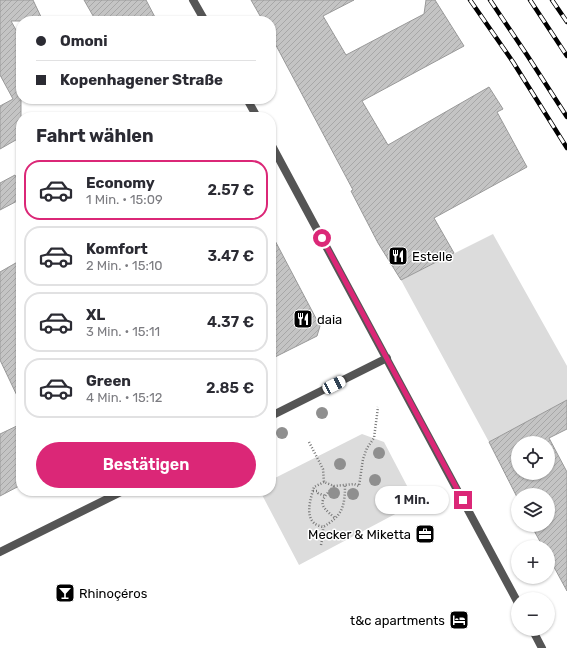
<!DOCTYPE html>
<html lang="de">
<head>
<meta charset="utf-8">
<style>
	:root { --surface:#fff; --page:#f2f2f3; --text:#2b2b33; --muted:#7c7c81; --line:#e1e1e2; --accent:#db2777 }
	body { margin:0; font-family:Rubik,sans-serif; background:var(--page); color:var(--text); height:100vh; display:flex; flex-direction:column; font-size:15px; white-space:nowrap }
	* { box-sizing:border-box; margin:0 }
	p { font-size:13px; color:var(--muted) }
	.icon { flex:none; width:22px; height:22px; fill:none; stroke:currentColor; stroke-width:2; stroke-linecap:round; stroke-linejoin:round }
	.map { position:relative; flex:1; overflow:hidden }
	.drawer { position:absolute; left:16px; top:112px; width:260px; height:384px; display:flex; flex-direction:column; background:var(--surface); border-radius:16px; box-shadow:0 1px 3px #0004 }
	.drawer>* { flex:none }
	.top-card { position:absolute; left:16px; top:16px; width:260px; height:88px; border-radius:16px; box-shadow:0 1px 3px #0004; display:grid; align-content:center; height:88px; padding:0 20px; background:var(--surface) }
	.controls { position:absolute; left:511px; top:436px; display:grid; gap:8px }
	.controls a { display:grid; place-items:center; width:44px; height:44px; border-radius:50%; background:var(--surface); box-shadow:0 1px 3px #0004; font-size:20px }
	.end { position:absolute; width:18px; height:18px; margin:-9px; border:5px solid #db2777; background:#fff; box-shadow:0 0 0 2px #fff }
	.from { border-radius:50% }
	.bubble { position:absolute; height:28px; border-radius:14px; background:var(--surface); box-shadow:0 1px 3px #0004; font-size:13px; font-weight:600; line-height:28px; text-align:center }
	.car { position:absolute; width:12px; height:24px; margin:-12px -6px; border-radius:5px; box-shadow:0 0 3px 1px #0007; background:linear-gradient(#fff 24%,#345 0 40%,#fff 0 76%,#345 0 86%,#fff 0) }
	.top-card b { display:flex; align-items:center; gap:14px; height:38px; font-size:15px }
	.top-card b+b { border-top:1px solid var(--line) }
	.top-card i { width:10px; height:10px; background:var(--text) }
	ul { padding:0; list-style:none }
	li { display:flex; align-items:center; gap:12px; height:60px; margin:0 8px 6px; padding:0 12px; border:2px solid var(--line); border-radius:16px }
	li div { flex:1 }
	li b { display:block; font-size:15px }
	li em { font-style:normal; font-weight:600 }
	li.selected { border-color:var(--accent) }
	li>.icon { width:36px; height:36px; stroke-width:1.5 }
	h2 { padding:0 20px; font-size:18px; line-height:48px }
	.cta { display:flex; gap:8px; margin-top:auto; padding:8px 20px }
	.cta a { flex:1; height:46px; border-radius:24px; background:var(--accent); color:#fff; font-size:16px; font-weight:600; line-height:46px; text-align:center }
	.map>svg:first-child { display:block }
	.green { fill:#dcdcdc }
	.building { fill:url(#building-hatch); stroke:#999; fill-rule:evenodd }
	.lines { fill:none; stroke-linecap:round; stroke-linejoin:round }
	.path { stroke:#777; stroke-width:2.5; stroke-dasharray:1 2; stroke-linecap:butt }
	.minor { stroke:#555; stroke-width:8 }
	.rail-casing { stroke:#000; stroke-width:4.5 }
	.rail { stroke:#fff; stroke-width:3; stroke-dasharray:9; stroke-linecap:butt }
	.tree { fill:#8f8f8f }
	.route { stroke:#db2777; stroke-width:5 }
	.labels { text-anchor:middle; stroke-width:3; stroke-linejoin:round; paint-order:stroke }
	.poi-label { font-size:13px; fill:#000; stroke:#fff; text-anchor:start }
</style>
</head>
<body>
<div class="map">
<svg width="567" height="648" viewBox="0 0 567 648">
	<defs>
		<pattern id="building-hatch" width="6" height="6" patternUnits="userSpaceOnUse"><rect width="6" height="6" fill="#c4c4c4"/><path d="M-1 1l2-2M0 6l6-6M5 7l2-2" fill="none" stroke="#a7a7a7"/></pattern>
	</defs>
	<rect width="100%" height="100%" fill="#fff"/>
	<path class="green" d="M493 234 567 366V400L489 442 401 280Z
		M362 434 384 442 416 503 299 565 260 491H271V480Z"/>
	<path class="building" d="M0 0H33L43 21H11L21 39V137L0 149V106L13 99 0 75Z
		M84 0H146L157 21H96Z
		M251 0H354L323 16 346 55 424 14 426 0H435L464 46 362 101 388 145 489 87 503 109 497 112 527 167 434 218 454 253 401 280 378 243 351 191 353 190 271 36V21H263Z
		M15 175 21 187V199L0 210V183Z
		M271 233 320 326 317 336 271 359Z
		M21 260V404L0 360V272Z
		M567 400V429L549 438 567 472V591L548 556V547H543L531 525H548V495H518V499L489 442ZM518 443H548V473H518Z
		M21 424V485L0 496V434Z"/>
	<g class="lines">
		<path class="path" d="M309 442 323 469 324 482 334 486 354 484 359 486 363 459 367 448 374 438 378 407
			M324 482 314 487C311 497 305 515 314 523 316 525 320 526 323 527 342 516 345 507 345 485
			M334 486C319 502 318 504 335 518
			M313 491H317L318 493 325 496
			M321 545 323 535V527"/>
		<path class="minor" d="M193 0 205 21
			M247 99 257 117
			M271 144 518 603
			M271 416 387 358
			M0 552 123 491
			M532 629 542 648"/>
		<defs>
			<path id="rail" d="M470 0 513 62 567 148
				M490 0 527 55 567 117
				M530 0 567 56
				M552 0 567 22"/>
		</defs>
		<use href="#rail" class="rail-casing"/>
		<use href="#rail" class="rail"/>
	</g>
	<g class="tree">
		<circle cx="322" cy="413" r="6"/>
		<circle cx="282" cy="433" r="6"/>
		<circle cx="379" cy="453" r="6"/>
		<circle cx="340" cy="464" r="6"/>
		<circle cx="375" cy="480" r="6"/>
		<circle cx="334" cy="493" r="6"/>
		<circle cx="353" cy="494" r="6"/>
	</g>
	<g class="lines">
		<path class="route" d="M322 238 463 500"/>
	</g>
	<defs>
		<symbol id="restaurant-square" viewBox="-11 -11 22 22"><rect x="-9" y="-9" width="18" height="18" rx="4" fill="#000" stroke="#fff"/><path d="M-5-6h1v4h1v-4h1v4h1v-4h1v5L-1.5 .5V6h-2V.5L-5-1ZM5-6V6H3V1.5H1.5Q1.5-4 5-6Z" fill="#fff"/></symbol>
		<symbol id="office-square" viewBox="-11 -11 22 22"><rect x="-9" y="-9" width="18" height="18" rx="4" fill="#000" stroke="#fff"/><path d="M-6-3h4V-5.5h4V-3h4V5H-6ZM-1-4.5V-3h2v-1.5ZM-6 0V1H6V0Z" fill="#fff"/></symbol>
		<symbol id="bar-square" viewBox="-11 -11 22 22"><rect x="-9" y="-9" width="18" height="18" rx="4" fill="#000" stroke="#fff"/><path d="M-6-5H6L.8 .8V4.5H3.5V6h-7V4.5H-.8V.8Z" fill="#fff"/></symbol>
		<symbol id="hotel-square" viewBox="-11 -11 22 22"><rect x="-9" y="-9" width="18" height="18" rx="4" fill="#000" stroke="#fff"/><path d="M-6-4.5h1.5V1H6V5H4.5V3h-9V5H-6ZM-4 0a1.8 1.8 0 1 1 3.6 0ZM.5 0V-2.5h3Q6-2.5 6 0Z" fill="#fff"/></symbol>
	</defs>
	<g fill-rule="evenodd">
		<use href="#restaurant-square" x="387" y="245" width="22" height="22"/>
		<use href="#restaurant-square" x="292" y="308" width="22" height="22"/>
		<use href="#office-square" x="414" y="523" width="22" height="22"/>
		<use href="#bar-square" x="54" y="582" width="22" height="22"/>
		<use href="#hotel-square" x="448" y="609" width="22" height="22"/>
	</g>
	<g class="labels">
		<g class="poi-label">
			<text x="412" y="261">Estelle</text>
			<text x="317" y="324">daia</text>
			<text x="411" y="539" text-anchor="end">Mecker &amp; Miketta</text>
			<text x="79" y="598">Rhinoçéros</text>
			<text x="445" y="625" text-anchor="end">t&amp;c apartments</text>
		</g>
	</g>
</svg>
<div class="controls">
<a><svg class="icon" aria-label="locate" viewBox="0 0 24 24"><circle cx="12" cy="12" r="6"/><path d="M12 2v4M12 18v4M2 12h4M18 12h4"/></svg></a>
<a><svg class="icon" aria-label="layers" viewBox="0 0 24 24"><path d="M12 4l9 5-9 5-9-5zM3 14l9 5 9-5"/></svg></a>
<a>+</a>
<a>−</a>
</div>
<i class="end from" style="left:322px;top:238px"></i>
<i class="end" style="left:463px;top:500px"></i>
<div class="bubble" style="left:375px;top:486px;width:74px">1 Min.</div>
<i class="car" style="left:334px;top:385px;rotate:63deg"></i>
<div class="top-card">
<b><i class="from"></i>Omoni</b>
<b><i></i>Kopenhagener Straße</b>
</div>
<section class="drawer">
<h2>Fahrt wählen</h2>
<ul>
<li class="selected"><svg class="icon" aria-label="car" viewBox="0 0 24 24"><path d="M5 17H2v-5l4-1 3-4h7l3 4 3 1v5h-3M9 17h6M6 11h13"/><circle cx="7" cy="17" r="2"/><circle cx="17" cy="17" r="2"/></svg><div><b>Economy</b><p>1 Min. · 15:09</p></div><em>2.57 €</em></li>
<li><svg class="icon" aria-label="car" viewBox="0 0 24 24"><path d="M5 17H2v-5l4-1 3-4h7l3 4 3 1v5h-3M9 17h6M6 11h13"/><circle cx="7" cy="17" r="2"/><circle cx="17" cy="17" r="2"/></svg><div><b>Komfort</b><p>2 Min. · 15:10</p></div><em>3.47 €</em></li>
<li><svg class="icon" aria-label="car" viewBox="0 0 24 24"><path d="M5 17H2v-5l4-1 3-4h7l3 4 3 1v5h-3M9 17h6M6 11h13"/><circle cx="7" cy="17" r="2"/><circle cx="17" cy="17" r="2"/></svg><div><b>XL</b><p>3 Min. · 15:11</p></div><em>4.37 €</em></li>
<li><svg class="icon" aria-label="car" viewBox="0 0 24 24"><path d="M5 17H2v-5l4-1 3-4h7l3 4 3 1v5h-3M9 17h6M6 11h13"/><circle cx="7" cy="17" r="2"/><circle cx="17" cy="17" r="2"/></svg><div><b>Green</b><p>4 Min. · 15:12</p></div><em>2.85 €</em></li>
</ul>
<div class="cta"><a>Bestätigen</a></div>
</section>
</div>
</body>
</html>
